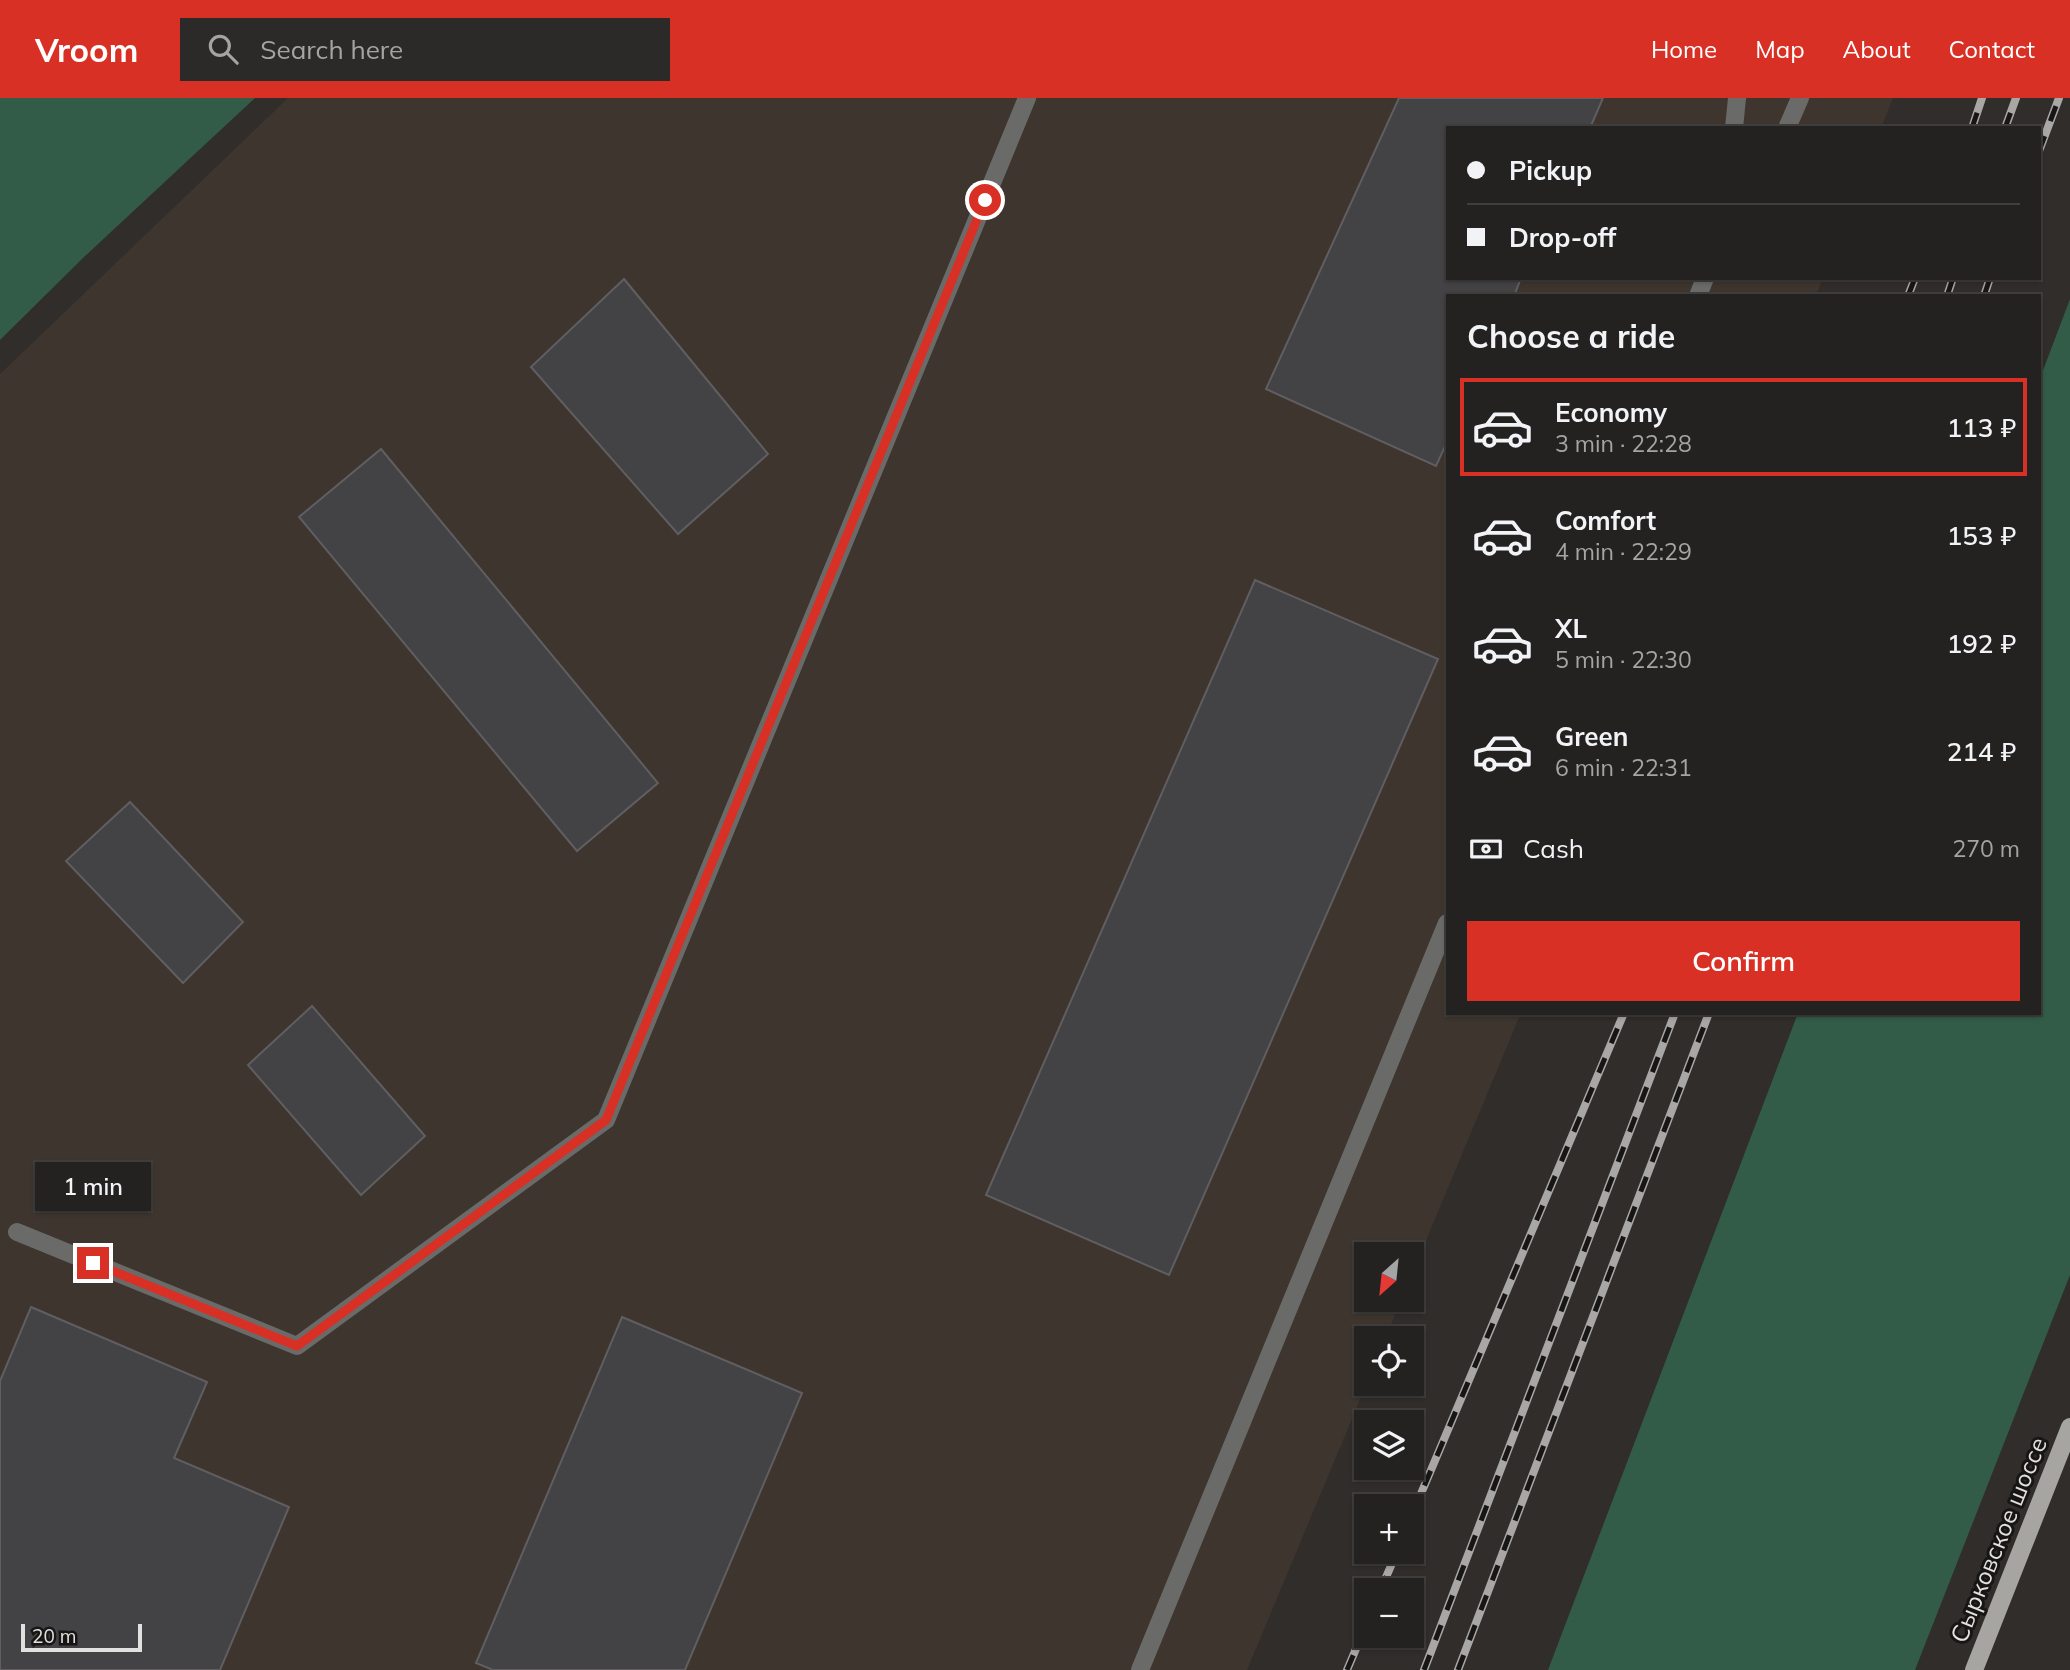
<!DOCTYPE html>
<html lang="en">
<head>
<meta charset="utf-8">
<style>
	:root { --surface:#242220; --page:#2c2a29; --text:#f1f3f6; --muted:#a3a4a5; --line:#413f3e; --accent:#d93025 }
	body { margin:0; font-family:Mulish,sans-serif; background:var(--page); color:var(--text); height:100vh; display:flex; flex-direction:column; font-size:26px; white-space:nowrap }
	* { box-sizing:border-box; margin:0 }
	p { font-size:23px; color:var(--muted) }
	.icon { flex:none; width:38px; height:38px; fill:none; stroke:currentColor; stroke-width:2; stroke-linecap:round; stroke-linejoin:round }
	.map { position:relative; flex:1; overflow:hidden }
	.panel { position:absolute; left:1446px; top:196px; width:595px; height:721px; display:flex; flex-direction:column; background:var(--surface); border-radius:0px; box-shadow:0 2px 5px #0004,0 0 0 2px var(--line) }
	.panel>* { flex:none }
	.guide { position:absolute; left:1446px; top:28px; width:595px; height:154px; border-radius:0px; box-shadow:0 2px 5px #0004,0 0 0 2px var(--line); display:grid; align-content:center; height:154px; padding:0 21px; background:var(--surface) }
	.needle { width:46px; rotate:207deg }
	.fabs { position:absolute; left:1354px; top:1144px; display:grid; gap:14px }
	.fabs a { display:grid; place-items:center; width:70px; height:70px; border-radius:0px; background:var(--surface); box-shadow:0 2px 5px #0004,0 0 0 2px var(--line); font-size:35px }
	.scale { position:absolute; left:21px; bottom:18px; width:121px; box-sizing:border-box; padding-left:7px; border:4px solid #e2e1df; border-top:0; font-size:19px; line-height:24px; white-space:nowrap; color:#e2e1df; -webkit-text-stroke:5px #171615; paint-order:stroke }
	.end { position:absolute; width:32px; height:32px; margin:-16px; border:9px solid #d93025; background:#fff; box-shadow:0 0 0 4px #fff }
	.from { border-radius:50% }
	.bubble { position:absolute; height:49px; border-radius:0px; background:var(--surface); box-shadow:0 2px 5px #0004,0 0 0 2px var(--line); font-size:23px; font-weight:600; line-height:49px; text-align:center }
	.guide b { display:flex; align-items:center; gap:24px; height:66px; font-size:26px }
	.guide b+b { border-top:2px solid var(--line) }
	.guide i { width:18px; height:18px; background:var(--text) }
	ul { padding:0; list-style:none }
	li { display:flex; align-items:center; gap:21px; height:98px; margin:0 14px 10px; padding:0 7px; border:4px solid transparent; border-radius:0px }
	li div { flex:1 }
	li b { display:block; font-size:26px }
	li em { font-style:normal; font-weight:600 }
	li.on { border-color:var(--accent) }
	li>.icon { width:63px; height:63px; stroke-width:1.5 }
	h2 { padding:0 21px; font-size:32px; line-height:84px }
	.pay { display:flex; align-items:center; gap:18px; height:77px; padding:0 21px; font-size:26px }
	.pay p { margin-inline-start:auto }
	.primary-button { display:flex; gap:14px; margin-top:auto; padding:14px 21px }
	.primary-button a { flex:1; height:80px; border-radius:0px; background:var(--accent); color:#fff; font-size:28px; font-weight:600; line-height:80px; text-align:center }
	header { display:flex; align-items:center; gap:42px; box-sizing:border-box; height:98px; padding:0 35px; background:var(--accent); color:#fff }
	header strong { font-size:33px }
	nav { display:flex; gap:38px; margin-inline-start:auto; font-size:24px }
	.search { width:490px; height:63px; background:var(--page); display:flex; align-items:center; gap:18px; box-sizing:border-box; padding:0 24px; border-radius:0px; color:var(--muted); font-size:26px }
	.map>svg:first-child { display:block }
	.built { fill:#3d352e }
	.green { fill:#325b48 }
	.building { fill:#434245; stroke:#605e61; stroke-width:2 }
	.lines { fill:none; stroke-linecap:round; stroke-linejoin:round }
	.lane { stroke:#6a6a68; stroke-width:18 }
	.primary { stroke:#a6a5a2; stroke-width:18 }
	.rail-casing { stroke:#a9a7a5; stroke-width:8 }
	.rail { stroke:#171615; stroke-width:5; stroke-dasharray:16; stroke-linecap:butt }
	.route { stroke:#d93025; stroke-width:9 }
	.labels { text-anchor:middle; stroke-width:6; stroke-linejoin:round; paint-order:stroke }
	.street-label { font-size:24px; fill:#e2e1df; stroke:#171615 }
</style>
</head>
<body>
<header>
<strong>Vroom</strong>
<div class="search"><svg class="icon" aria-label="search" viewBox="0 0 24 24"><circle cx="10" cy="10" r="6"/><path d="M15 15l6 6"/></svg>Search here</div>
<nav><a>Home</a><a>Map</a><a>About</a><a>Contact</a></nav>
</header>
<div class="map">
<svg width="2070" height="1572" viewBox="0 0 2070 1572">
	<rect width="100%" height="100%" fill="#302d2b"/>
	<path class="built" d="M288 0H1893L1881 30H1447V180H1823L1816 198H1447V915H1521L1412 1176V1157H1367V1202H1401L1385 1241H1367V1285L1247 1572H0V276Z"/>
	<path class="green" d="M0 0H255L83 160 0 242Z
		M2070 201V1177L1915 1572H1548L1798 915H2039V283Z"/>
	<path class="building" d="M1399 0H1603L1590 30H1447V180H1521L1514 198H1447V344L1436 368 1266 291Z
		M624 181 768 356 678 436 531 269Z
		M381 351 658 685 577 753 299 419Z
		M1255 482 1438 561 1169 1177 986 1097Z
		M130 704 243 824 183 885 66 763Z
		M312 908 425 1038 361 1097 248 967Z
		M31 1209 207 1284 174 1360 289 1409 220 1572H0V1283Z
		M622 1219 802 1295 685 1572H493L476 1565Z"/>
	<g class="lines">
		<path class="lane" d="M1734 30 1737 0
			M1787 30 1800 0
			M1698 198 1705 180
			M17 1134 297 1248 606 1022 1027 0
			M1140 1572 1447 825"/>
		<path class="primary" d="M1974 1572 2070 1329"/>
		<defs>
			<path id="rail" d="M1972 30 1982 0
				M2005 30 2016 0
				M2039 53 2059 0
				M1908 198 1915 180
				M1947 198 1953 180
				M1984 198 1990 180
				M1412 1417 1624 915
				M1380 1493 1397 1454
				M1347 1572 1367 1525
				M1424 1572 1675 915
				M1458 1572 1709 915"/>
		</defs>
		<use href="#rail" class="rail-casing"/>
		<use href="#rail" class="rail"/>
	</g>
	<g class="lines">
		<path class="route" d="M93 1165 297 1248 606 1022 985 102"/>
	</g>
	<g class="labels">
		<g class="street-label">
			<text transform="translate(1999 1442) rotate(-68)" y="8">Сырковское шоссе</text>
		</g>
	</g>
</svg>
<div class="fabs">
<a><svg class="needle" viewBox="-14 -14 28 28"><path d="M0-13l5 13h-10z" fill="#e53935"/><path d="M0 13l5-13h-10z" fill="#a3a4a5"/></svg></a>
<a><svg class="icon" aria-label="locate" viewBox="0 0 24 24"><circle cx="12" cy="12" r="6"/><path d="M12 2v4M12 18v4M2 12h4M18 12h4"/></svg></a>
<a><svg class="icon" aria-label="layers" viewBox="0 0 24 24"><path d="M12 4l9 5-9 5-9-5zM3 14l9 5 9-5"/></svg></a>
<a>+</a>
<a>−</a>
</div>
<div class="scale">20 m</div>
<i class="end from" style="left:985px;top:102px"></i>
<i class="end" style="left:93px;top:1165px"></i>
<div class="bubble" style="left:35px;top:1064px;width:116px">1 min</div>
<div class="guide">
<b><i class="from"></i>Pickup</b>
<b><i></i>Drop-off</b>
</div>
<section class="panel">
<h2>Choose a ride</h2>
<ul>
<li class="on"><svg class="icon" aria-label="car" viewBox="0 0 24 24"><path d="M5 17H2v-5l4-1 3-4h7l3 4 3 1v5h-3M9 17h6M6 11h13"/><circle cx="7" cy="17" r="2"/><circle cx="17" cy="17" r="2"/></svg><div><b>Economy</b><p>3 min · 22:28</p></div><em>113 ₽</em></li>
<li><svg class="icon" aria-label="car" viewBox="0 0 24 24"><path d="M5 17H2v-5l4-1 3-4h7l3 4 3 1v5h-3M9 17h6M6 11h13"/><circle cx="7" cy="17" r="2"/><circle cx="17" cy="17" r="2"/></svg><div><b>Comfort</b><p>4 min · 22:29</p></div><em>153 ₽</em></li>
<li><svg class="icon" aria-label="car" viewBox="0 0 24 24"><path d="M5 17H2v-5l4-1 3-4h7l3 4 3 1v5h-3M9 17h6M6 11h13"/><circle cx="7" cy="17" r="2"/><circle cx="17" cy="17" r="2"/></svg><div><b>XL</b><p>5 min · 22:30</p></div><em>192 ₽</em></li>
<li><svg class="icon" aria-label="car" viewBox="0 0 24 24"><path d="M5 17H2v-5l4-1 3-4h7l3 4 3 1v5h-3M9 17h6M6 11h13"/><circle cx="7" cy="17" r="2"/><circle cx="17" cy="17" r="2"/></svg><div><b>Green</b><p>6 min · 22:31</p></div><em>214 ₽</em></li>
</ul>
<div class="pay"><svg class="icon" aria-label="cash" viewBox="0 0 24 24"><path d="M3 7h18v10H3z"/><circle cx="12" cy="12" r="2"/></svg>Cash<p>270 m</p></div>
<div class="primary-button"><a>Confirm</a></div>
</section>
</div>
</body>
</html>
